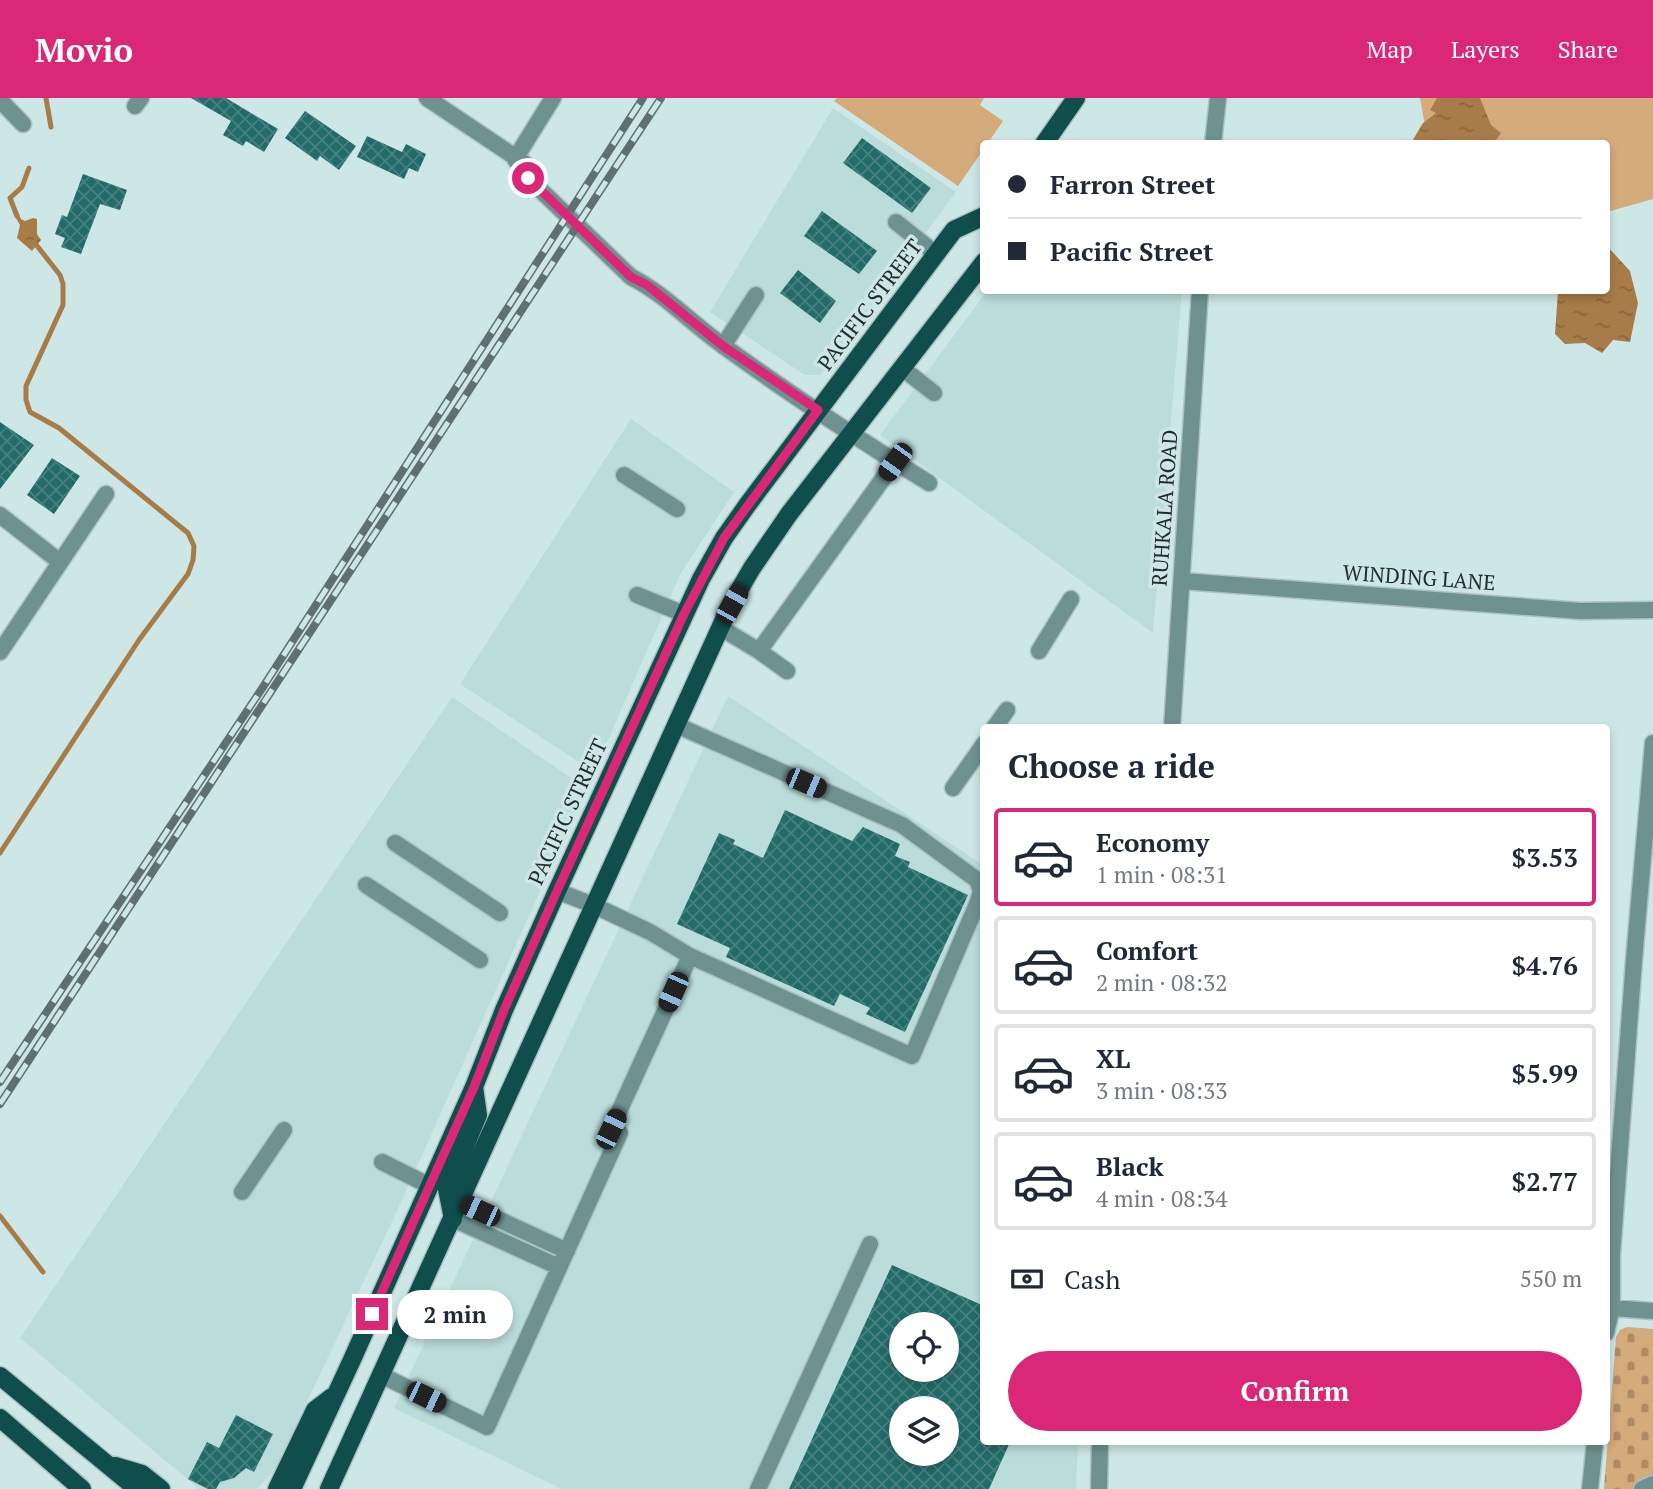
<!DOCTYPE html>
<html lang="en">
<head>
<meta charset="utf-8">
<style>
	:root { --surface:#fff; --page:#f2f2f3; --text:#1f2937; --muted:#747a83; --line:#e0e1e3; --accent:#db2777 }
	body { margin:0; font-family:"PT Serif",serif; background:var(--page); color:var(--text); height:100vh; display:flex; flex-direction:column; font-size:26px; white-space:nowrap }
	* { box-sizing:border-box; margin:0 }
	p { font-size:23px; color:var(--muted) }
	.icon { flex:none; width:38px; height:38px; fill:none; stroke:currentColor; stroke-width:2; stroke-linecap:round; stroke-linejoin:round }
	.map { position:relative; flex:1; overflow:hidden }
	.drawer { position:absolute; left:980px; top:626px; width:630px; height:721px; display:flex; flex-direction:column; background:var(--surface); border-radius:7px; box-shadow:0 4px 10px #0003 }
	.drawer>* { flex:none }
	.top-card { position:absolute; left:980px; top:42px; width:630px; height:154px; border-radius:7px; box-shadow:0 4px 10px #0003; display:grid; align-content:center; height:154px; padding:0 28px; background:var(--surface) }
	.controls { position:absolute; left:889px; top:1214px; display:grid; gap:14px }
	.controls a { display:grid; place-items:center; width:70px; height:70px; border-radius:50%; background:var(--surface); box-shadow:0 4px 10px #0003; font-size:35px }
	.end { position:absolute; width:32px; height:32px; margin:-16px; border:9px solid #db2777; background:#fff; box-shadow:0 0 0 4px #fff }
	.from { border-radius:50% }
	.bubble { position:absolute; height:49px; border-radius:24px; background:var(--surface); box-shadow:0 4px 10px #0003; font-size:23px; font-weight:800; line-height:49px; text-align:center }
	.car { position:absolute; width:21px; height:42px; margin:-21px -10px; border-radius:9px; box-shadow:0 0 5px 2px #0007; background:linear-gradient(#222 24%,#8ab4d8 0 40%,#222 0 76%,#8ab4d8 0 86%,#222 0) }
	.top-card b { display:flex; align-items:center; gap:24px; height:66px; font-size:26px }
	.top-card b+b { border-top:2px solid var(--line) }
	.top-card i { width:18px; height:18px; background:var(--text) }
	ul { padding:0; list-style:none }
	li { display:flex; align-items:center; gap:21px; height:98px; margin:0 14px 10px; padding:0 14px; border:4px solid var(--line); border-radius:7px }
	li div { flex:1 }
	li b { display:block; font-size:26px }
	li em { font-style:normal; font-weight:800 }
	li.current { border-color:var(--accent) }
	li>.icon { width:63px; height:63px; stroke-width:1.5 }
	h2 { padding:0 28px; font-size:32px; line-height:84px }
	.pay { display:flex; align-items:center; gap:18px; height:77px; padding:0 28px; font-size:26px }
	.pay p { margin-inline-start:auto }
	.button { display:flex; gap:14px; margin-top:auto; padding:14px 28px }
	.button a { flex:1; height:80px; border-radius:42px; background:var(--accent); color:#fff; font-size:28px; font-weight:800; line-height:80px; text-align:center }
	header { display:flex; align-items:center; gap:42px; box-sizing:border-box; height:98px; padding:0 35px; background:var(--accent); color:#fff }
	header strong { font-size:33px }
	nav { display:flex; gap:38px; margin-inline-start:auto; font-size:24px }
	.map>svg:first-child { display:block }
	.built { fill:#badddb; fill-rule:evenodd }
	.cemetery { fill:url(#cemetery-stones) }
	.park { fill:#d4ab7b }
	.water { fill:url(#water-ripples) }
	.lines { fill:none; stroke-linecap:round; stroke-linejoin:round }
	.stream { stroke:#a87c48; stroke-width:5 }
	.building { fill:url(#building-cross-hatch); fill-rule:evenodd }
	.minor-casing { stroke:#abc2c1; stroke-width:19 }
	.major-casing { stroke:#abc2c1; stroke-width:21 }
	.minor { stroke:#6e9290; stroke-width:16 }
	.major { stroke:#104e4d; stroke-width:18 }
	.rail-casing { stroke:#607070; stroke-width:8 }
	.rail { stroke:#cde7e6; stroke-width:5; stroke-dasharray:16; stroke-linecap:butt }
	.route { stroke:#db2777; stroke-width:9 }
	.labels { text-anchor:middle; stroke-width:7; stroke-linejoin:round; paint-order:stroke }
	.street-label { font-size:21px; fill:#222c2c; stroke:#cde7e6 }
</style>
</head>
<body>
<header>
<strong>Movio</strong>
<nav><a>Map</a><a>Layers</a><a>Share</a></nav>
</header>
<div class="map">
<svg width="1653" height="1391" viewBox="0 0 1653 1391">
	<defs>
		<pattern id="cemetery-stones" width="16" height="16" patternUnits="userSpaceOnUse" patternTransform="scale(1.75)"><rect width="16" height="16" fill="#d4ab7b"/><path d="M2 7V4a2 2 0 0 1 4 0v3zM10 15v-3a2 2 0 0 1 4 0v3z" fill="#ac8b65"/></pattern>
		<pattern id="water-ripples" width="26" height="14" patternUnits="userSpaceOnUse" patternTransform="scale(1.75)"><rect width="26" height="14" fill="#a87c48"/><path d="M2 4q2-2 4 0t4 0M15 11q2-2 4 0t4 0" fill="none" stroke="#88663c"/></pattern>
		<pattern id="building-cross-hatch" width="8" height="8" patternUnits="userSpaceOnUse" patternTransform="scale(1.75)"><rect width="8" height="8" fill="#216b69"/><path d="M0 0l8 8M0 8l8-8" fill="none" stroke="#48807f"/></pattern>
	</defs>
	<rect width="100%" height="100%" fill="#cde7e6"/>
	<path class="built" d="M833 10 956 94 820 277H805L710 214Z
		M987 193H1182L1153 535 880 337Z
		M631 321 734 394 681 475 594 674 460 586Z
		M728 598 983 767 984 1344H1078L1076 1391H562L394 1310ZM901 1227H947V1272H901ZM901 1311H947V1356H901Z
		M452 599 586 690 402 1102 275 1372 257 1391H199L20 1240Z"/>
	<path class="cemetery" d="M1627 1229 1653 1231V1391H1604L1616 1239 1620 1232Z"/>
	<path class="park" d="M837 0H984L980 7 1003 23 988 45 984 46 983 52 958 88 834 3Z
		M1420 0H1653V101L1607 114 1606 46 1428 45Z"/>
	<path class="water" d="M1437 0H1480L1491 27 1501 35 1494 45H1411L1423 25 1436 15 1430 12Z
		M17 112 21 121 25 123 33 120 37 121V136L41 142 32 153 17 140 20 127 13 115Z
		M1607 148 1630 173 1638 205 1630 244 1613 242 1602 255 1585 245 1565 246 1555 236 1558 193 1606 192Z"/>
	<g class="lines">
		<path class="stream" d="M46 0 51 29
			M17 118 10 100 22 89 29 70
			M0 755 139 542 188 476 193 462 194 448 188 435 59 330 30 314 26 302V288L63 207V186L60 177 34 144
			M0 1118 43 1174"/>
	</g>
	<path class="building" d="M191 0H226L278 31 264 54 246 43 243 48 223 37 231 23Z
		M305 13 356 48 339 72 320 58 317 63 285 40Z
		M367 38 402 54 406 46 426 56 418 74 409 70 404 81 357 59Z
		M862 40 931 90 912 115 843 65Z
		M83 76 127 92 120 112 100 106 81 156 61 149 65 140 55 136 62 117 67 119Z
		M822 113 877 153 859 176 804 138Z
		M798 172 836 203 820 225 780 195Z
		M0 324 34 347 0 391Z
		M52 360 80 378 54 416 27 397Z
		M785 712 852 743 863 729 900 746 895 758 910 764 908 769 968 797 905 934 866 916 870 910 840 896 834 908 726 859 730 850 677 826 719 735 735 742 733 746 763 760Z
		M892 1167 984 1208V1344H1010L989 1391H789ZM901 1227H947V1272H901ZM901 1311H947V1356H901Z
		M236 1317 273 1336 254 1374 246 1370 234 1380 220 1384 216 1391H208L188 1381 207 1344 219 1350Z"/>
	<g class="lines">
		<defs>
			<path id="minor" d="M427 0 524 65
				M0 2 23 26
				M135 8 141 0
				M1213 46 1218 0
				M515 61 528 80 631 179C665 196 693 227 725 249 791 297 860 342 929 385
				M515 61 553 0
				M896 124 936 156
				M723 248 756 197
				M902 270 934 295
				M624 377 677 411
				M0 417 60 464
				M1182 483 1581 513 1653 512
				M637 497 684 516
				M721 530 759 553 787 573
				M759 553 895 364
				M1039 553 1071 501
				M0 554 106 396
				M994 630 1007 612
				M1172 630 1200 192
				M953 690 984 646
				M395 745 500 815
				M366 787 480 862
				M557 793 593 807 650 834 690 858 912 958 977 806 981 793 977 782 902 727 676 627
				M611 1031 690 858
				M382 1064 430 1088
				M242 1094 284 1032
				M461 1104 567 1153
				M453 1121 559 1169
				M1606 1212 1612 1210 1653 1213
				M1606 1235 1612 1210V1157L1634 862 1653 645
				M381 1277 487 1329 620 1035
				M758 1391 870 1146
				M1099 1391 1100 1344
				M1590 1391 1595 1344
				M1642 1391 1653 1386"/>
			<path id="major" d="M1044 46 1076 0
				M453 1121 447 1091 478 1017 474 989
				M0 1278 137 1391
				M0 1320 82 1391
				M115 1368 142 1376 161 1391
				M277 1391 315 1312 332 1299
				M292 1391 351 1264 474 989 504 912 557 793 701 481 724 440 748 406 954 132 984 118
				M329 1391 731 506 752 470 789 416 984 164"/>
		</defs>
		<use href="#minor" class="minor-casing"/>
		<use href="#major" class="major-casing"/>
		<use href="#minor" class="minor"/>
		<use href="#major" class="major"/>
		<defs>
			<path id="rail" d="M0 984 263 589 643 0
				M0 1006 661 0"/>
		</defs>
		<use href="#rail" class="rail-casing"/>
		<use href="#rail" class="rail"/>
	</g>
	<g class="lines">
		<path class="route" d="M372 1216 474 989 504 912 557 793 684 516 724 440 818 312 723 248 647 187 631 179 528 80"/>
	</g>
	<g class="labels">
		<g class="street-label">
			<text transform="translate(870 207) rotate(-53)" y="7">PACIFIC STREET</text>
			<text transform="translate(1165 410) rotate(-86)" y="7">RUHKALA ROAD</text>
			<text transform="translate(1419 480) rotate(4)" y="7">WINDING LANE</text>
			<text transform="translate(568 714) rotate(-65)" y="7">PACIFIC STREET</text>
		</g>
	</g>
</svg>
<div class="controls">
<a><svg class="icon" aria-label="locate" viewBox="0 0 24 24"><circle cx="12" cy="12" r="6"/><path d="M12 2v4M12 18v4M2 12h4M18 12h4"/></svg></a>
<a><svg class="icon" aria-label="layers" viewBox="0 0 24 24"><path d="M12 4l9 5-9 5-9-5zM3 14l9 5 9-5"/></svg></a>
</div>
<i class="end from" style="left:528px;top:80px"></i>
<i class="end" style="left:372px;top:1216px"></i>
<div class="bubble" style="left:397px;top:1192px;width:116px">2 min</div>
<i class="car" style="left:895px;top:364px;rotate:216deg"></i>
<i class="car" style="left:732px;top:506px;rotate:29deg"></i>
<i class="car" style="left:806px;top:685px;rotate:113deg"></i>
<i class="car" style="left:673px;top:894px;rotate:204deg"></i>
<i class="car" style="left:611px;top:1031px;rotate:25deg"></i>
<i class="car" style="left:480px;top:1113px;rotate:295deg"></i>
<i class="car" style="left:426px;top:1299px;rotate:116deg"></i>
<div class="top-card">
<b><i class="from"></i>Farron Street</b>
<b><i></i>Pacific Street</b>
</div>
<section class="drawer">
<h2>Choose a ride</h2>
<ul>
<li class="current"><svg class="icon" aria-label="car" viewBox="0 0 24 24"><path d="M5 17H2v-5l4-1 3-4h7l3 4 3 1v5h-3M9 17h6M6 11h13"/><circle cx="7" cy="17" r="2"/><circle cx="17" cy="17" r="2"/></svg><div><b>Economy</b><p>1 min · 08:31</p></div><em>$3.53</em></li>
<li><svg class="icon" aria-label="car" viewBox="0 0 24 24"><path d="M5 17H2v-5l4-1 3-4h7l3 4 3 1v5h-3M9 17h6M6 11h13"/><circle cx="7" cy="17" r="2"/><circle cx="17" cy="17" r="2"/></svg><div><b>Comfort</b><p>2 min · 08:32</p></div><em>$4.76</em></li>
<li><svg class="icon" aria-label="car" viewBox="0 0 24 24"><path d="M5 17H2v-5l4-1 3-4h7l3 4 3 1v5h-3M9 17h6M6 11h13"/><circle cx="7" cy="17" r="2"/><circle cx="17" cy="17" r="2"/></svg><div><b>XL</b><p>3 min · 08:33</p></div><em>$5.99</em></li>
<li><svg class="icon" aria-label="car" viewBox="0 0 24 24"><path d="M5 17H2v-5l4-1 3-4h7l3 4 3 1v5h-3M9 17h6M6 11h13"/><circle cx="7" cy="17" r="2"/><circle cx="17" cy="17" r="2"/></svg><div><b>Black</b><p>4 min · 08:34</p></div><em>$2.77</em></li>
</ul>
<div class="pay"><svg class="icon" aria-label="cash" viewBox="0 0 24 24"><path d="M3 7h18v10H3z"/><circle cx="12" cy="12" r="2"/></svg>Cash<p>550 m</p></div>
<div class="button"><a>Confirm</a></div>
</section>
</div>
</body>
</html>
